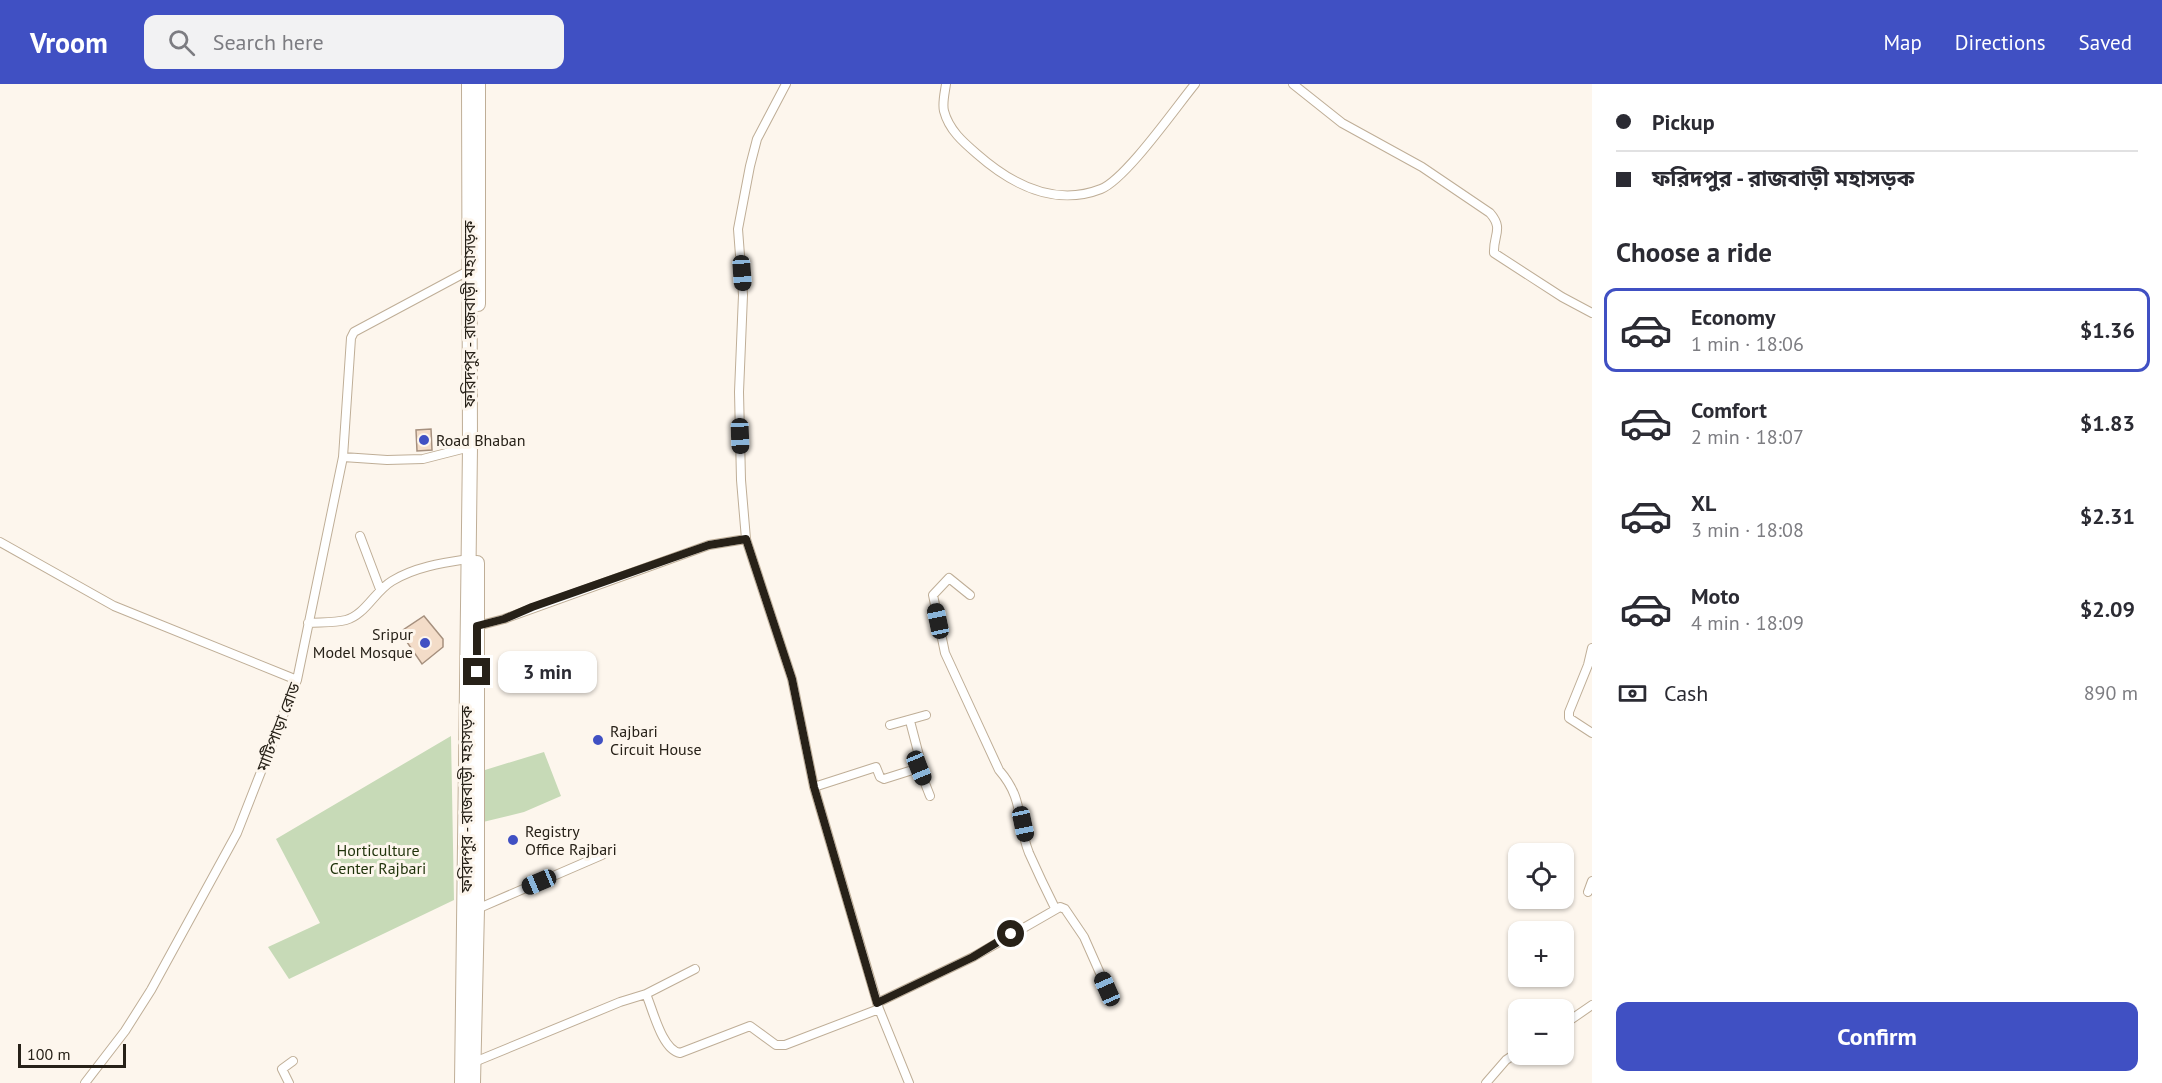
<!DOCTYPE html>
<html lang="en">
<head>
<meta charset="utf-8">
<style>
	:root { --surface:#fff; --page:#f2f2f3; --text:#2b2b33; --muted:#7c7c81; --line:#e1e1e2; --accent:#4050c3 }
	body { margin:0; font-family:"PT Sans","Noto Sans Bengali",sans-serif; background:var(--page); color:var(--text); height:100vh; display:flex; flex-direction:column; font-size:22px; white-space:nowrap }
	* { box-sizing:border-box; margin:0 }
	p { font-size:20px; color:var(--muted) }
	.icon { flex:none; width:33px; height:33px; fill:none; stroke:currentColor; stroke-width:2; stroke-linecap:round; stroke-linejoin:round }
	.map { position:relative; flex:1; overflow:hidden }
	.side { display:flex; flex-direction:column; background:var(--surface); width:570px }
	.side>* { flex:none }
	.top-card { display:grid; align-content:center; height:132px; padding:0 24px; background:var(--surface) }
	.fabs { position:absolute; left:1508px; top:759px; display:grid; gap:12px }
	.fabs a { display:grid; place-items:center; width:66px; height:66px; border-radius:12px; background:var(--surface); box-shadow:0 2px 4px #0004; font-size:30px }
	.scale { position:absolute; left:18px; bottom:15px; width:108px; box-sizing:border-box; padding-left:6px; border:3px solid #272118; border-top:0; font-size:16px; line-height:21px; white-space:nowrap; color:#272118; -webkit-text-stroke:4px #fdf6ed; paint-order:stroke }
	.end { position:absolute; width:27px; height:27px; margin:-14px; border:8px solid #272118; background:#fff; box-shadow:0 0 0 3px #fff }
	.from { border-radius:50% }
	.bubble { position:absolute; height:42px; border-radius:12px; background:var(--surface); box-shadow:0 2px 4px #0004; font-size:20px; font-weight:600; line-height:42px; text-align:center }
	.car { position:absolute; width:18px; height:36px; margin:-18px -9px; border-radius:8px; box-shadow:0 0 4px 2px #0007; background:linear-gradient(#222 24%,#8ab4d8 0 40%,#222 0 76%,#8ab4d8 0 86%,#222 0) }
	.top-card b { display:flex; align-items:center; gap:21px; height:57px; font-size:22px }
	.top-card b+b { border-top:2px solid var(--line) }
	.top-card i { width:15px; height:15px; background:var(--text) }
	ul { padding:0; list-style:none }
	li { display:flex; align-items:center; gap:18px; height:84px; margin:0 12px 9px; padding:0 12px; border:3px solid transparent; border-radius:12px }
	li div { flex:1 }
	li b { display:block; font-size:22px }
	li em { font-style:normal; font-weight:600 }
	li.current { border-color:var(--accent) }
	li>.icon { width:54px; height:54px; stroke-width:1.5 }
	h2 { padding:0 24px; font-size:27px; line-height:72px }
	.pay { display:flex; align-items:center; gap:15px; height:66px; padding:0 24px; font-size:22px }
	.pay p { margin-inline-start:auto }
	.cta { display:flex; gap:12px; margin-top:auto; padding:12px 24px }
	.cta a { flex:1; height:69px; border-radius:12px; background:var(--accent); color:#fff; font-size:24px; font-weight:600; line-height:69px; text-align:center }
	header { display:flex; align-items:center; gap:36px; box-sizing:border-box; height:84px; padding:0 30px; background:var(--accent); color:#fff }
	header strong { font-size:28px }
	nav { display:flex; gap:33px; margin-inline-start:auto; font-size:21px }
	.search { width:420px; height:54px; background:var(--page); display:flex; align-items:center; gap:15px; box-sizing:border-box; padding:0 21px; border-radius:12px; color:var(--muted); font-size:22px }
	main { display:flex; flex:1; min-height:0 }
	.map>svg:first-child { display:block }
	.green { fill:#c7dab7 }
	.building { fill:#f3dcc8; stroke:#a6907e; stroke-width:1.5 }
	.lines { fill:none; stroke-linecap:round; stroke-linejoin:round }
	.street-casing { stroke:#bfae97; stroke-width:10 }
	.primary-casing { stroke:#bfae97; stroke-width:16 }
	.street { stroke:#fff; stroke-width:8 }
	.primary { stroke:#fff; stroke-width:14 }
	.route { stroke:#272118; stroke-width:8 }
	.poi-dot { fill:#4050c3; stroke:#fdf6ed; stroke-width:2 }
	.labels { text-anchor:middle; stroke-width:6; stroke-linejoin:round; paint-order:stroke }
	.street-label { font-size:16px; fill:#272118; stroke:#fdf6ed }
	.poi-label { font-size:16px; fill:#272118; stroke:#fdf6ed; text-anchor:start }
	.park-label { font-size:16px; fill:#1f320a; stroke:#fdf6ed }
</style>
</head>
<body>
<header>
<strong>Vroom</strong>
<div class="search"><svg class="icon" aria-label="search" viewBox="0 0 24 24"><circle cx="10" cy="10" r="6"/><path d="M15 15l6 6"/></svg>Search here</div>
<nav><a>Map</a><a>Directions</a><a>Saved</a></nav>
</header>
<main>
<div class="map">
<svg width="1592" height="999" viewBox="0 0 1592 999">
	<rect width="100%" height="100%" fill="#fdf6ed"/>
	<path class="green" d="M451 652 454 816 289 895 268 863 320 839 276 755Z
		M544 668 561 712 524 728 483 738 485 686Z"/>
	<path class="building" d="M431 345 432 366 417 367 416 346Z
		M424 532 443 555V563L422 580 400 548Z"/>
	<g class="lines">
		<defs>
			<path id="street" d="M786 0 757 55 750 82 738 145 743 211 739 308 741 396 746 455 792 595 814 703 879 925 909 999
				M946 0C945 8 942 19 944 27 949 46 963 58 977 70 1011 100 1055 123 1101 105 1126 95 1176 23 1195 0
				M1293 0 1342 39 1422 83 1490 129C1504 145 1493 151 1494 169L1562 213 1592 229
				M343 373 351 254 354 248 468 187
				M360 452 380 505
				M0 458 114 522 297 596
				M970 511 949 494 933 511 945 569 999 686C1025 716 1016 736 1029 769 1037 787 1046 806 1055 824
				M308 539C320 538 334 539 346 536 365 531 375 507 392 497 415 483 442 479 468 475
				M477 542 504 535 709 461 746 455
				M1592 564 1588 581 1569 628V634L1592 649
				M890 641 926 631
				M919 684 930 712
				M814 703 876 683 880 693 884 695 922 683 910 637
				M1588 808 1592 797
				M477 825 602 771
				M646 910 695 885
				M877 919 973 873 1060 823 1065 825 1084 853 1107 905
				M1563 941 1592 921
				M472 979 620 918 646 910C653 926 662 966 680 969L750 942 776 961H785L879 925
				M85 999 125 947 151 906 237 749 297 596 343 373 387 376 423 375 470 363
				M289 999 282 985 293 977
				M1486 999 1506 976 1518 968"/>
			<path id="primary" d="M478 220V0
				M462 999 470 363 469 0
				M473 999 477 825V479"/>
		</defs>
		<use href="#street" class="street-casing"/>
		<use href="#primary" class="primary-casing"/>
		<use href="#street" class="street"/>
		<use href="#primary" class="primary"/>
	</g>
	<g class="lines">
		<path class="route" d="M477 588V542L504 535 532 523 709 461 746 455 792 595 814 703 877 919 973 873 1011 850"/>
	</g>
	<g class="poi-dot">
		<circle cx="424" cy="356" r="6"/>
		<circle cx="425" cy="559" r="6"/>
		<circle cx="598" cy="656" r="6"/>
		<circle cx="513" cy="756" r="6"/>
	</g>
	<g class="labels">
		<g class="street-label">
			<text transform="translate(469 230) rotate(-90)" y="6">ফরিদপুর - রাজবাড়ী মহাসড়ক</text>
			<text transform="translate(278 643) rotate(-69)" y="6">মাটিপাড়া রোড</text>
			<text transform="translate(466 715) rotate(-90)" y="6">ফরিদপুর - রাজবাড়ী মহাসড়ক</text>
		</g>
		<g class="poi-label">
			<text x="436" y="362">Road Bhaban</text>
			<text x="413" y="556" text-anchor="end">Sripur<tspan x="413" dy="18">Model Mosque</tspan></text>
			<text x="610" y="653">Rajbari<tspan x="610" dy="18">Circuit House</tspan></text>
			<text x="525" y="753">Registry<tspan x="525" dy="18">Office Rajbari</tspan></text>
		</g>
		<g class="park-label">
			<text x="378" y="772">Horticulture<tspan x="378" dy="18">Center Rajbari</tspan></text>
		</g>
	</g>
</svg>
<div class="fabs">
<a><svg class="icon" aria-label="locate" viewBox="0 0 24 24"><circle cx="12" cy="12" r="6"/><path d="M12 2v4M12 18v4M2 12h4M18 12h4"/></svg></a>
<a>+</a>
<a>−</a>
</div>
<div class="scale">100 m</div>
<i class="end from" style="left:1011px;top:850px"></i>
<i class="end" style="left:477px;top:588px"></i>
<div class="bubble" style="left:498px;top:567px;width:99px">3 min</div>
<i class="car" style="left:742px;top:189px;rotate:176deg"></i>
<i class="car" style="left:740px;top:352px;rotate:178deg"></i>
<i class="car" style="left:938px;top:537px;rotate:348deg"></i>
<i class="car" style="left:919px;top:684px;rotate:158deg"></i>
<i class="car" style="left:1023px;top:740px;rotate:168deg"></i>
<i class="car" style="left:539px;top:798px;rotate:247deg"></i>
<i class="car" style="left:1107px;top:905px;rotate:336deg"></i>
</div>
<section class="side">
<div class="top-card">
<b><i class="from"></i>Pickup</b>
<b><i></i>ফরিদপুর - রাজবাড়ী মহাসড়ক</b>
</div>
<h2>Choose a ride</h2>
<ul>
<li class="current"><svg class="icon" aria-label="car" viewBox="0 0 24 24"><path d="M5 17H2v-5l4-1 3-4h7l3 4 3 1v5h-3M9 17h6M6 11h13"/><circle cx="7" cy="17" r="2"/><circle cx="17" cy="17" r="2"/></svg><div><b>Economy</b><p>1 min · 18:06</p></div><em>$1.36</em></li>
<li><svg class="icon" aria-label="car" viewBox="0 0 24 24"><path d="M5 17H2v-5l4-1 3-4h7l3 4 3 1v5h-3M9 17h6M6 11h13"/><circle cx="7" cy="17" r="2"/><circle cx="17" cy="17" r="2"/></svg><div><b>Comfort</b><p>2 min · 18:07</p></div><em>$1.83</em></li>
<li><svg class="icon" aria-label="car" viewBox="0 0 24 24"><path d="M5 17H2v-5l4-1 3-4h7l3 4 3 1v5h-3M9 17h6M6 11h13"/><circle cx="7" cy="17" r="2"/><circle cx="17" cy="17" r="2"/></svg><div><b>XL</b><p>3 min · 18:08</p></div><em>$2.31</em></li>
<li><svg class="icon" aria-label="car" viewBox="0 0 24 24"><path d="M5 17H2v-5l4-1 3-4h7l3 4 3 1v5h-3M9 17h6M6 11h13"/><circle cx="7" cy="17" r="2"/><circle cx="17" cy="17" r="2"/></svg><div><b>Moto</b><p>4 min · 18:09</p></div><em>$2.09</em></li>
</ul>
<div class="pay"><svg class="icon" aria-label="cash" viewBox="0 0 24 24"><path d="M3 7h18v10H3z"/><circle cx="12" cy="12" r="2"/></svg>Cash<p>890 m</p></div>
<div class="cta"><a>Confirm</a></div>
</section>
</main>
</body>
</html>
